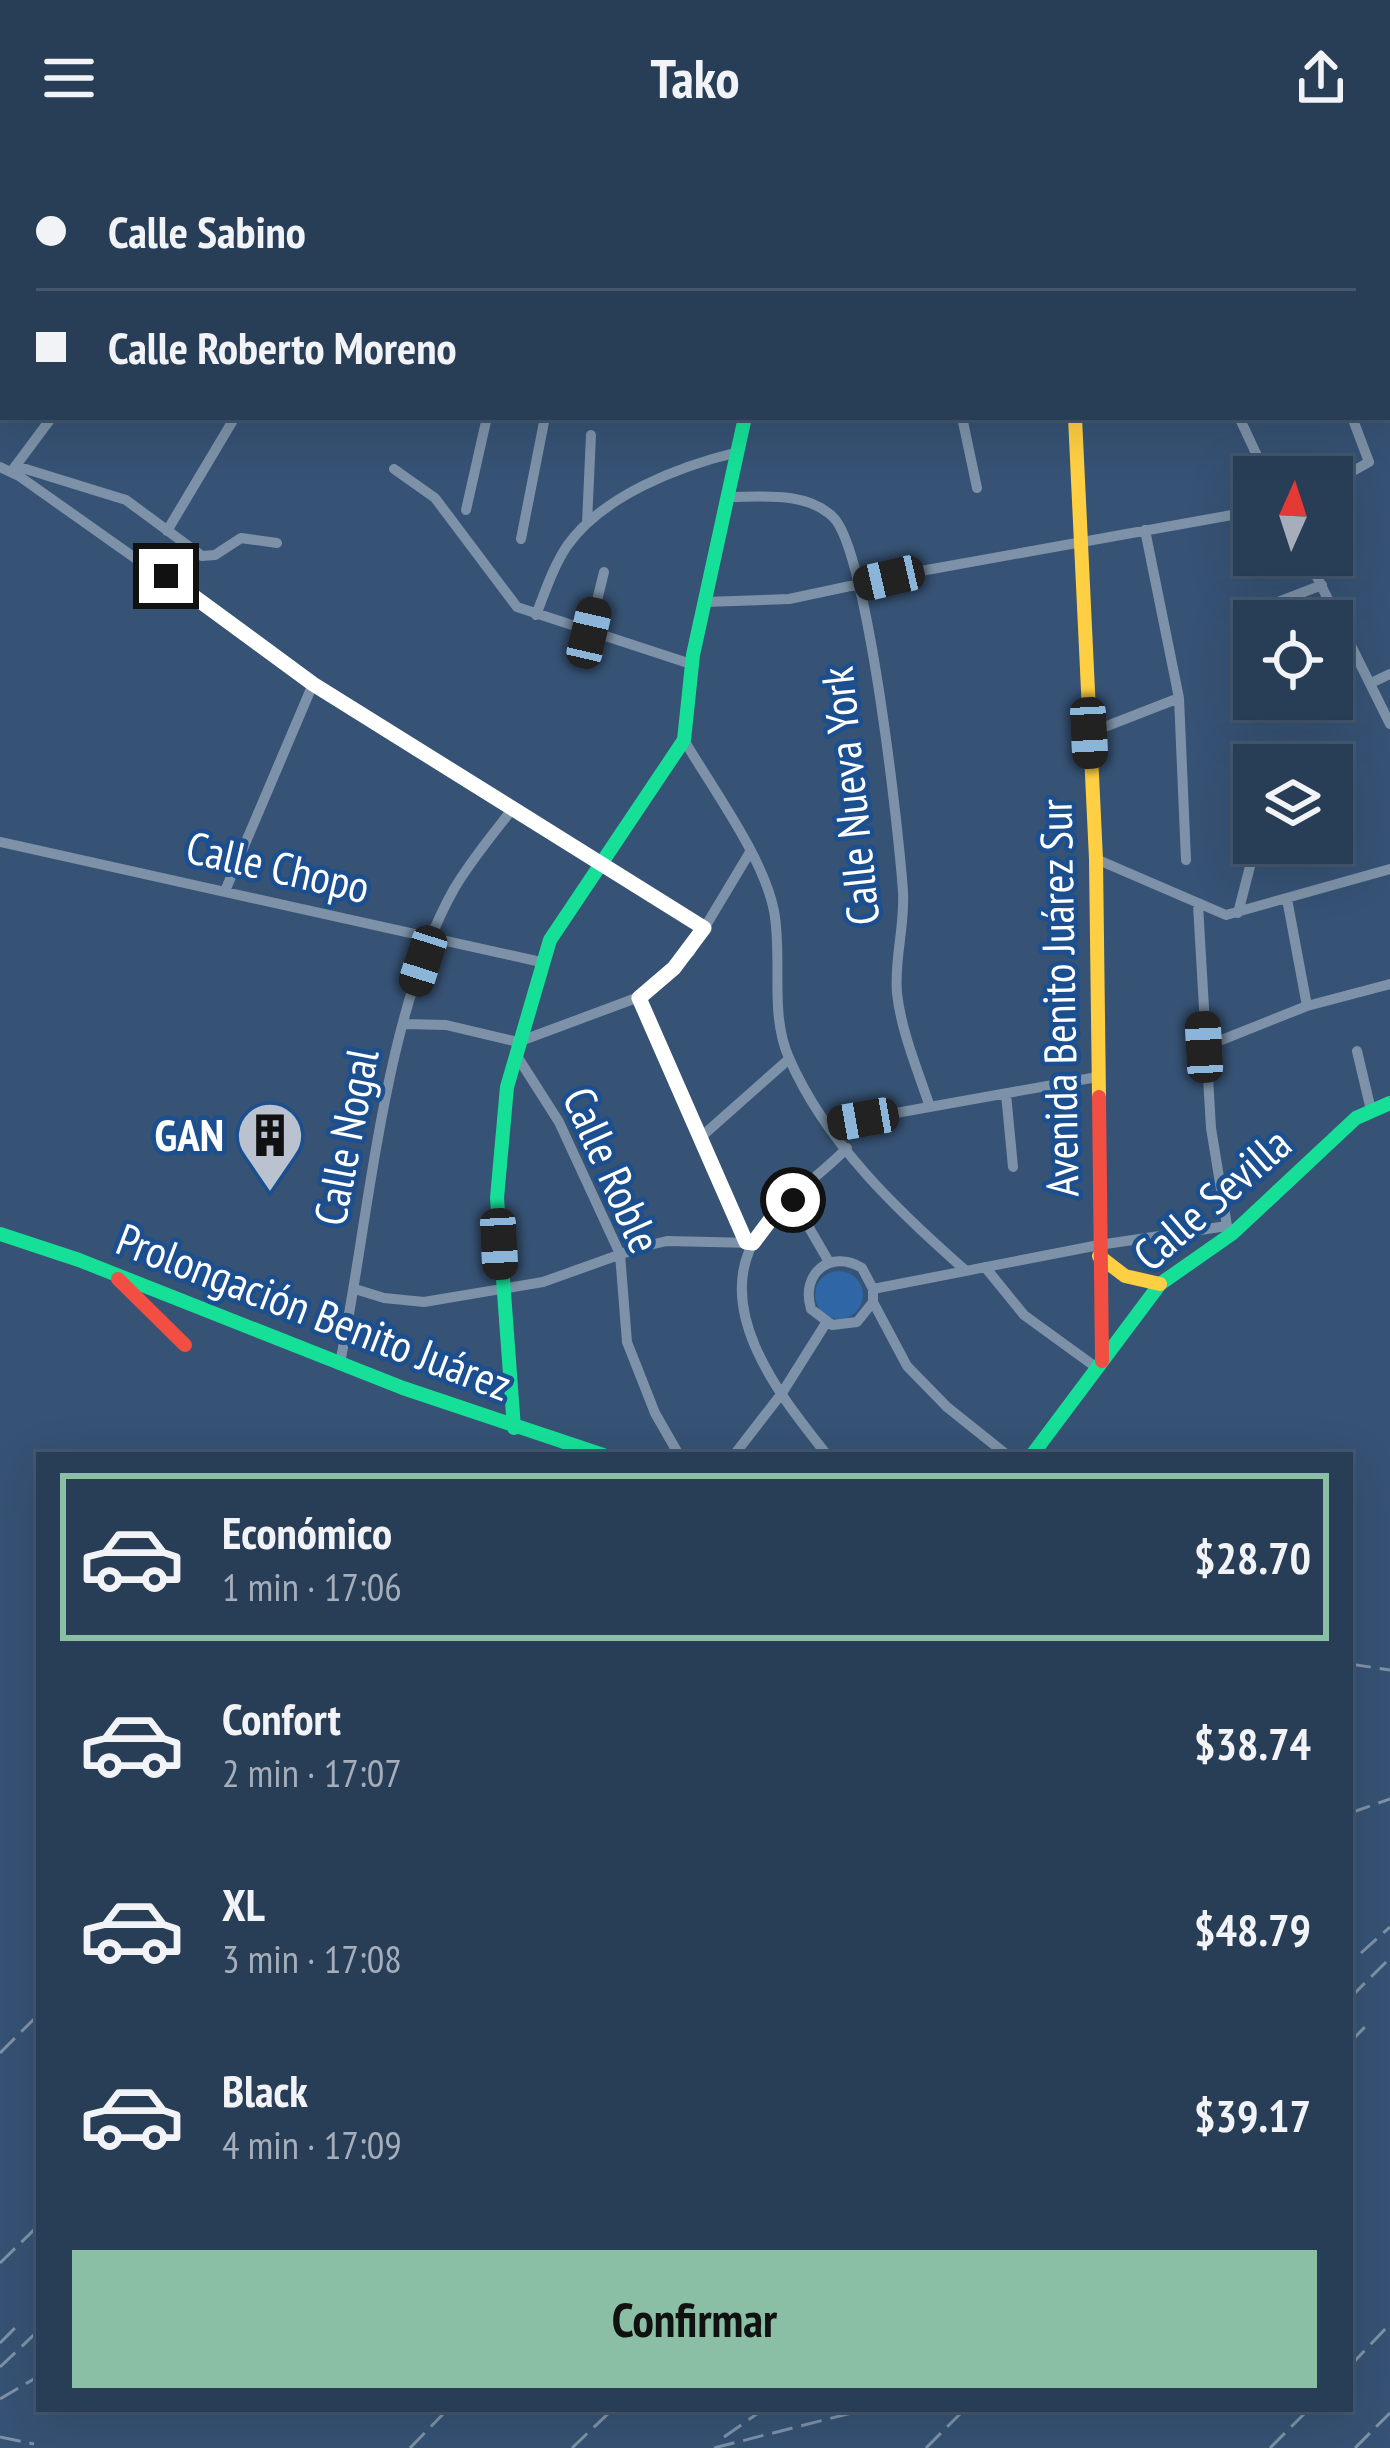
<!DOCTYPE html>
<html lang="es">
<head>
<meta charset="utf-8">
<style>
	:root { --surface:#283e57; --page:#344961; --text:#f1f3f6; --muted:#a5aeba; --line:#44576d; --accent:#8abfa5 }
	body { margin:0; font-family:"PT Sans Narrow",sans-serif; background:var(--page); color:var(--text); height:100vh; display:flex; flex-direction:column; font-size:45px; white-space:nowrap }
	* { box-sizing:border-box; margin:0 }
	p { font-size:39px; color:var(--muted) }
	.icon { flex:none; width:66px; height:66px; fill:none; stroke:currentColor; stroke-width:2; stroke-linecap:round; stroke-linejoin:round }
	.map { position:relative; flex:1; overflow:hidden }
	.sheet { position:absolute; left:36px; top:1296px; width:1317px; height:960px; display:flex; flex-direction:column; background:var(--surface); border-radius:0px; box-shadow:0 12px 48px #0002,0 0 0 3px var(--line) }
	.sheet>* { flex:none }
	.hud { position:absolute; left:0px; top:0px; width:1392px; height:264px; box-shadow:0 12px 48px #0002,0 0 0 3px var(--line); display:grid; align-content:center; height:264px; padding:0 36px; background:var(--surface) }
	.needle { width:78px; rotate:3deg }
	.buttons { position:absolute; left:1233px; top:300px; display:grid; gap:24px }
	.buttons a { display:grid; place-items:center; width:120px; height:120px; border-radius:0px; background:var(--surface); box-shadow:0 12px 48px #0002,0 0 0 3px var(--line); font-size:60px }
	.end { position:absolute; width:54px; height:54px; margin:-27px; border:15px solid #fff; background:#111; box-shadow:0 0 0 6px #111 }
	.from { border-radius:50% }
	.car { position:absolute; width:36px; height:72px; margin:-36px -18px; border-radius:15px; box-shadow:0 0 9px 3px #0007; background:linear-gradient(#222 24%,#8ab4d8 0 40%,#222 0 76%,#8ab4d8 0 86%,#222 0) }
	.hud b { display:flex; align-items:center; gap:42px; height:114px; font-size:45px }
	.hud b+b { border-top:3px solid var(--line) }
	.hud i { width:30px; height:30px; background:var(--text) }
	ul { padding:21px 0 0; list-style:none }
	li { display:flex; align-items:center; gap:36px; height:168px; margin:0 24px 18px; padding:0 12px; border:6px solid transparent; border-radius:0px }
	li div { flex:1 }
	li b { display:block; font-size:45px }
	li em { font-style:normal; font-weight:800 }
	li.current { border-color:var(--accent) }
	li>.icon { width:108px; height:108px; stroke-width:1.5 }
	.action { display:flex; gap:24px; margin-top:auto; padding:24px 36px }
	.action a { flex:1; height:138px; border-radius:0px; background:var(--accent); color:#111; font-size:48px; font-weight:800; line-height:138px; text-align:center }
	header { display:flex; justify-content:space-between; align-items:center; height:156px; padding:0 36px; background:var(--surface); font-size:54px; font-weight:800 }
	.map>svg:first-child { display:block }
	.green { fill:#2f66a5 }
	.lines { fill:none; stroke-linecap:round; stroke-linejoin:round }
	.street { stroke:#7d92a8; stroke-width:10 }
	.fast { stroke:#16e098; stroke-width:14 }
	.slow { stroke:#ffcf43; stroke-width:14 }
	.jam { stroke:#f24e42; stroke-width:14 }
	.rail { stroke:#7e92a7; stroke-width:3; stroke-dasharray:21 9; stroke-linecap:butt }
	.route { stroke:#fff; stroke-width:15 }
	.labels { text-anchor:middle; stroke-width:9; stroke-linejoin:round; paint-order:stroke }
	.street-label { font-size:45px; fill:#fff; stroke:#1b4f8f }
	.poi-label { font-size:45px; font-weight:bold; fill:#fff; stroke:#1b4f8f; text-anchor:end }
</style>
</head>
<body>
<header><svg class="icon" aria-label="menu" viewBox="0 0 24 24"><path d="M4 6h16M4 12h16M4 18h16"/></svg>Tako<svg class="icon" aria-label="share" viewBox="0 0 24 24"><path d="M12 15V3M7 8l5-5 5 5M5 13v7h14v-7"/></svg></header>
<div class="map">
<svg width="1390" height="2292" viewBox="0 0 1390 2292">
	<rect width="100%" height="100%" fill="#365274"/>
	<path class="green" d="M815 1139a24 24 0 1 1 48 0a24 24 0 1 1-48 0Z"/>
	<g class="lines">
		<path class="street" d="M449 0 458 3
			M897 0 898 3
			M410 3 411 0
			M637 3V0
			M801 3 802 0
			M1389 13H1390
			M0 167 3 168
			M962 261 977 332
			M1239 261 1267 321
			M16 310 126 344 202 400 215 399 241 382 277 387
			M0 311 19 320 313 528 705 773
			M14 312 52 261
			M394 313 435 342 517 451 691 508
			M1332 327 1369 306 1352 261
			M727 341C761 341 806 335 833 361 868 394 899 677 903 736 905 770 894 804 897 837 901 875 918 915 930 951
			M466 354 487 261
			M587 367 591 279
			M1145 374 1179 542 1186 704
			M167 375 235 261
			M521 383 545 261
			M1306 399 1390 568
			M704 446 789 443 921 415 1254 355
			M536 459C545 436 553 411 567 390 603 339 680 310 738 296
			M1244 459 1322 429
			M589 477 604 416
			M1371 527 1390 518
			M1089 577 1179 542
			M684 584C712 632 764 702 774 755 783 803 769 857 789 902 826 987 898 1055 965 1114
			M1332 664 1347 661
			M0 686 541 806
			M1096 703 1226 759 1390 713
			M225 735 313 528
			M1287 743 1307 850
			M1198 749 1211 972 1227 1070
			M1238 757 1256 687
			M639 841 746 1086
			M405 868 446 869 518 886 639 841 690 796 750 696
			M1204 891 1307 850 1390 828
			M1357 895 1371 954
			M515 897 559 966 620 1098 627 1186 655 1257 679 1299
			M1006 938 1013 1011
			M829 969 1097 921
			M701 981 789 903
			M793 1044 829 1106
			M985 1111 1024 1159 1097 1212
			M355 1133 384 1142 424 1146 543 1126 641 1091 667 1085 753 1087
			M873 1133 1099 1089 1227 1070 1233 1077
			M873 1146 857 1166 832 1169 811 1153C800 1117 831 1093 862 1112L873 1133V1146L907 1210 947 1251 1007 1299
			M340 1207C369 1064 383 859 454 733 471 704 493 678 514 651
			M734 1299 782 1237 826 1167
			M827 1299C782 1242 707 1151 760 1075 780 1046 821 1019 847 992"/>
		<path class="fast" d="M1082 0V3
			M66 3 67 0
			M0 5 7 0
			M1389 192H1390
			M0 1078 79 1104 403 1232 603 1299
			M514 1272 497 1042 507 931 550 784 684 584 693 499 745 261
			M1032 1299 1160 1128 1233 1077 1356 962 1390 947"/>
		<path class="slow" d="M1075 261 1096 703 1099 941
			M1099 1100 1125 1120 1160 1128"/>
		<path class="jam" d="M0 109 3 104
			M1099 941 1102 1205
			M118 1123 185 1189"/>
		<path class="rail" d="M1350 1508 1390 1514
			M1350 1657 1390 1643
			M1361 1797 1390 1771
			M1350 1842 1390 1802
			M1350 1886 1365 1871
			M0 1897 39 1858
			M0 2107 39 2069
			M0 2187 16 2171
			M1350 2210 1390 2168
			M0 2211 39 2174
			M0 2243 39 2220
			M0 2281 34 2288
			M724 2281 764 2253
			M410 2292 448 2253
			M572 2292 613 2253
			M714 2292 867 2253
			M926 2292 965 2253
			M1270 2292 1309 2253
			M1355 2292 1390 2257"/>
	</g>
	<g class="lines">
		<path class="route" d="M166 420 313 528 704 772 674 812 639 842 746 1086 753 1087 771 1063 793 1044"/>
	</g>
	<defs>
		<symbol id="building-pin" viewBox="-11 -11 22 30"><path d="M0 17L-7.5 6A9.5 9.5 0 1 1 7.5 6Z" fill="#b9c2ce" stroke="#1b4f8f"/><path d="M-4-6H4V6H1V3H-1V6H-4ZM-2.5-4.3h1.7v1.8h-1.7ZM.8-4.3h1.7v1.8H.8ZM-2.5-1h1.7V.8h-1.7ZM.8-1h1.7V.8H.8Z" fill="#111"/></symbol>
	</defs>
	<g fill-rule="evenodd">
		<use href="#building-pin" x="232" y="941" width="76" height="104"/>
	</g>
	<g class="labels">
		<g class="street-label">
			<text transform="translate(850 640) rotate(-96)" y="16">Calle Nueva York</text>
			<text transform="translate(278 711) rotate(13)" y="16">Calle Chopo</text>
			<text transform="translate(1059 842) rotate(-91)" y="16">Avenida Benito Juárez Sur</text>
			<text transform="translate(346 981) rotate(-79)" y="16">Calle Nogal</text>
			<text transform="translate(612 1014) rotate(66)" y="16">Calle Roble</text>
			<text transform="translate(1212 1043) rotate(-41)" y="16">Calle Sevilla</text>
			<text transform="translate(314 1156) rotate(21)" y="16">Prolongación Benito Juárez</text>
		</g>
		<g class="poi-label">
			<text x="224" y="995">GAN</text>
		</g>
	</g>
</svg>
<div class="buttons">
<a><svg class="needle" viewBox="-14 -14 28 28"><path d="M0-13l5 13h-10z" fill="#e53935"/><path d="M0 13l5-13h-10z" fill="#a5aeba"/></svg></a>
<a><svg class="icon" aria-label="locate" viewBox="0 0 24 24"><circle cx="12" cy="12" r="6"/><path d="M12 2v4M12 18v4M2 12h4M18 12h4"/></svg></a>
<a><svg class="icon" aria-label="layers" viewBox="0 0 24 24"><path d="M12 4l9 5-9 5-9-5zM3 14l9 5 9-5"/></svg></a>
</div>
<i class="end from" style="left:793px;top:1044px"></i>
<i class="end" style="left:166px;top:420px"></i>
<i class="car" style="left:889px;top:422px;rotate:257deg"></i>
<i class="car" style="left:589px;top:477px;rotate:13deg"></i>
<i class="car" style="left:1089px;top:577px;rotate:177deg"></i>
<i class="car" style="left:423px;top:805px;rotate:198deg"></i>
<i class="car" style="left:1204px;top:891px;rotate:357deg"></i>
<i class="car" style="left:863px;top:963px;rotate:260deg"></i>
<i class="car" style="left:499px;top:1088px;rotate:177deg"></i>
<div class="hud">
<b><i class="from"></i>Calle Sabino</b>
<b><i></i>Calle Roberto Moreno</b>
</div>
<section class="sheet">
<ul>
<li class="current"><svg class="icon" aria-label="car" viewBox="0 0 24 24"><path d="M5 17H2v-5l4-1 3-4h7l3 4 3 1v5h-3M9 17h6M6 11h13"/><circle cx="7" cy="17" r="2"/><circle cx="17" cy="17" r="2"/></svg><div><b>Económico</b><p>1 min · 17:06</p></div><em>$28.70</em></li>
<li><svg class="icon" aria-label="car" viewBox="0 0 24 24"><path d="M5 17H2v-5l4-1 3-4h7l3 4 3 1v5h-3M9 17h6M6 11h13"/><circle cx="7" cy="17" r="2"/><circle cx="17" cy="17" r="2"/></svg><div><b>Confort</b><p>2 min · 17:07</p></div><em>$38.74</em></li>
<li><svg class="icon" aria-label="car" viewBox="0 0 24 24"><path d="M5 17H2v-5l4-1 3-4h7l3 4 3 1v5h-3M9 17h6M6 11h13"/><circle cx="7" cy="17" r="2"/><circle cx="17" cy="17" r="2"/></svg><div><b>XL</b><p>3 min · 17:08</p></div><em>$48.79</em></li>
<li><svg class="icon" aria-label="car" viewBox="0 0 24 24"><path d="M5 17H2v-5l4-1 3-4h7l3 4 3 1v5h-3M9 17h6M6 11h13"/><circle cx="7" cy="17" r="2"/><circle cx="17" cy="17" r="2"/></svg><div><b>Black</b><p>4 min · 17:09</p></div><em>$39.17</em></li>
</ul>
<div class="action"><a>Confirmar</a></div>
</section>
</div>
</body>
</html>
